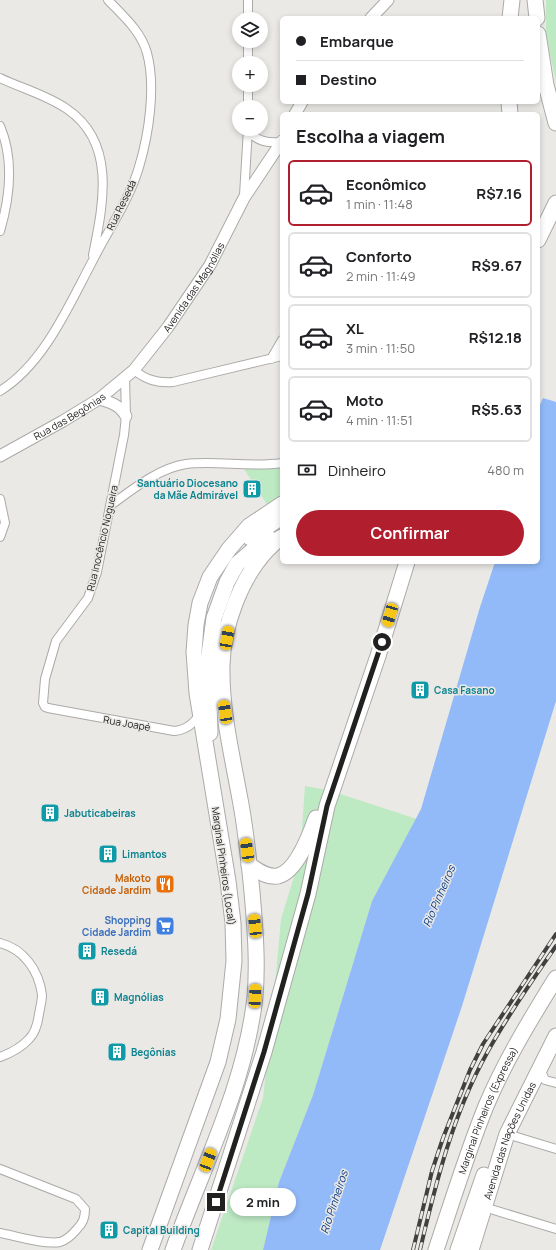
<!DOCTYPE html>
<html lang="pt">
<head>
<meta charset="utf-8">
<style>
	:root { --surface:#fff; --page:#f6f6f6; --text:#202124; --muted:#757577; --line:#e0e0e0; --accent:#b11e2d }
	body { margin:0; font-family:Manrope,sans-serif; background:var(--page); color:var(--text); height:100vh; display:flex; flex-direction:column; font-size:15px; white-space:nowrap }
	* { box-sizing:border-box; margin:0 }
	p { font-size:13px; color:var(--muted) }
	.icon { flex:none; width:22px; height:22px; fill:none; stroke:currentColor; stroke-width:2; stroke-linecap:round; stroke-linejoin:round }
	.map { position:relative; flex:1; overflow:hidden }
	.details { position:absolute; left:280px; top:112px; width:260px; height:452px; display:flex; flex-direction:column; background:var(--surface); border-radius:6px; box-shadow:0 2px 6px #0003 }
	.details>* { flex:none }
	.top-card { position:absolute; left:280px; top:16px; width:260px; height:88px; border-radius:6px; box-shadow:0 2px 6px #0003; display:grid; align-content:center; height:88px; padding:0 16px; background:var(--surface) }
	.controls { position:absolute; left:232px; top:12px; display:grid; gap:8px }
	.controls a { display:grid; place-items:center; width:36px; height:36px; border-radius:50%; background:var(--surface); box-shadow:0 2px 6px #0003; font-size:20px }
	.end { position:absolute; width:18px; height:18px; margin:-9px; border:5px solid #212120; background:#fff; box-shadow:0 0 0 2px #fff }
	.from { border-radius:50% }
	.bubble { position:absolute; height:28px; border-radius:14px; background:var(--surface); box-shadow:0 2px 6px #0003; font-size:13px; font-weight:700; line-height:28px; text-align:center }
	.car { position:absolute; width:12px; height:24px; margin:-12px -6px; border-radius:5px; box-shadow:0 0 3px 1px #0007; background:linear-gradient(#f5c518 24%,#345 0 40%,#f5c518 0 76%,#345 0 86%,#f5c518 0) }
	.top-card b { display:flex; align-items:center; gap:14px; height:38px; font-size:15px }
	.top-card b+b { border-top:1px solid var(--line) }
	.top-card i { width:10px; height:10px; background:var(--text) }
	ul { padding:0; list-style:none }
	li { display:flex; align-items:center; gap:12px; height:66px; margin:0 8px 6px; padding:0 8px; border:2px solid var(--line); border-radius:6px }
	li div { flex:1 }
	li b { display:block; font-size:15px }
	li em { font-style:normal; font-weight:700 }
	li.on { border-color:var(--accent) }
	li>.icon { width:36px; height:36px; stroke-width:1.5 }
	h2 { padding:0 16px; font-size:18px; line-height:48px }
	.pay { display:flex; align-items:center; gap:10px; height:44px; padding:0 16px; font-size:15px }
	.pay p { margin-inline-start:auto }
	.cta { display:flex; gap:8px; margin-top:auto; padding:8px 16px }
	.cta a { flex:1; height:46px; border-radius:24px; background:var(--accent); color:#fff; font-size:16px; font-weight:700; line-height:46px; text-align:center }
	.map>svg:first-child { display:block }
	.green { fill:#bde9c3 }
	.water { fill:#92baf8 }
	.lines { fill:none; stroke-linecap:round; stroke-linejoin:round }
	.street-casing { stroke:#acaaa8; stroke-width:10 }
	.secondary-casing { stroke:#acaaa8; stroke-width:13 }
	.highway-casing { stroke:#acaaa8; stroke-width:17 }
	.street { stroke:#fff; stroke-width:8 }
	.secondary { stroke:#fff; stroke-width:11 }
	.highway { stroke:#fff; stroke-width:15 }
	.rail-casing { stroke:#414140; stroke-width:4 }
	.rail { stroke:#ebe9e6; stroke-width:2.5; stroke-dasharray:8; stroke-linecap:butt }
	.route { stroke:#212120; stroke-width:5 }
	.labels { text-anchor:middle; stroke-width:3; stroke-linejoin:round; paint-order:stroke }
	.street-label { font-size:10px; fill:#212120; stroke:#ebe9e6 }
	.culture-label { font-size:10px; font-weight:bold; fill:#0d838f; stroke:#ebe9e6; text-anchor:start }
	.food-label { font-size:10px; font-weight:bold; fill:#c56008; stroke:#ebe9e6; text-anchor:end }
	.shop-label { font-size:10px; font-weight:bold; fill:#366cbe; stroke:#ebe9e6; text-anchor:end }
	.water-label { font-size:11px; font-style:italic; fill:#0a3b82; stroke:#ebe9e6 }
</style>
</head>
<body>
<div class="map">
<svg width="556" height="1250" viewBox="0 0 556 1250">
	<rect width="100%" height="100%" fill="#ebe9e6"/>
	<path class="green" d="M546 0H556V81L546 36Z
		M282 467V498L268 506 244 469Z
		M305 786 328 790 417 819 372 901 313 1095 279 1182 263 1250H211L263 1098 272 1018 281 919 300 857Z"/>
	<path class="water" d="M543 398 556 402V701L462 1006 380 1250H263L279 1182 313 1095 372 901 421 809 480 607 495 562H538V409Z"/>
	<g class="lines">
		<defs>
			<path id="street" d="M248 0V19
				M248 41V63
				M0 78C21 88 47 95 67 109 117 143 103 205 93 255
				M248 107V85
				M0 126C14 159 10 197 0 231
				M248 130C257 142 268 143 282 142
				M244 195 248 129
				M271 359 282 340
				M134 370C146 380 157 383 173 382L282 356
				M125 378 126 416 124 435 97 572 88 598 56 641 45 679 43 703 45 707 48 708 174 731C186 730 193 724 200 714
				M0 391C44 364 69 305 92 262 108 230 129 201 139 167 149 134 156 86 147 53 141 31 123 16 108 0
				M0 499 5 523 0 537
				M111 505C133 489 159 468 186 464 217 460 249 468 282 463
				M0 943C24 949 39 971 42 995 42 1001 40 1008 39 1014 38 1022 35 1033 29 1039 21 1048 11 1053 0 1057
				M540 1069 545 1080 556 1083
				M507 1134 556 1149
				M0 1169 76 1199 85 1209C85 1218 83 1223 77 1229 72 1235 67 1240 60 1242 44 1245 16 1236 0 1233
				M484 1207 556 1229"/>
			<g id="secondary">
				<path d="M371 18 388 0"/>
				<path d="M295 114 302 102"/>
				<path d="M99 399C110 402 120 405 126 416"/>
				<path id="s1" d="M0 456 63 421 99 399 134 370 168 327 210 265 244 198 282 141"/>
			</g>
			<g id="highway">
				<path d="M535 0 537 18"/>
				<path d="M510 18 512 0"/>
				<path d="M538 34 546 85 556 123"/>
				<path d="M509 102 510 114"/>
				<path d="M538 240 556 203"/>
				<path d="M250 538 282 517"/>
				<path d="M210 733 208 662 214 618 227 582 237 564 268 537"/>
				<path d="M249 865C257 870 267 878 278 876 297 871 310 835 316 818"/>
				<path d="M150 1250 218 1062 228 1019 234 961 233 923 228 881 197 693 194 652 196 625 200 603 210 577 229 549 249 526 282 504"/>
				<path d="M173 1250C203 1166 245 1086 255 997 258 962 255 927 252 892 249 861 246 830 240 799 232 755 221 710 222 665 223 626 241 577 268 549 273 545 277 539 282 537"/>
				<path d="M200 1250 264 1052 308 894 327 806 378 656 407 562"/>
				<path id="s2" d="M436 1250C452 1202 467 1153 486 1106 505 1061 530 1020 556 978"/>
				<path d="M458 1250 484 1175"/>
				<path id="s3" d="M471 1250 507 1134 556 1036"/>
			</g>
		</defs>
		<use href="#street" class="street-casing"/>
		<use href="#secondary" class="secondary-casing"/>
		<use href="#highway" class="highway-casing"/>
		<use href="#street" class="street"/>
		<use href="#secondary" class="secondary"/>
		<use href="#highway" class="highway"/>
		<defs>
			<path id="rail" d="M413 1250 432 1171 443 1138 470 1070 483 1044 556 934
				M420 1250C436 1182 453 1114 487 1053 507 1016 532 981 556 946"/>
		</defs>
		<use href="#rail" class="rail-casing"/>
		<use href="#rail" class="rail"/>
	</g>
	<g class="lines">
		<path class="route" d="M216 1202 264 1052 308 894 327 806 382 642"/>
	</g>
	<defs>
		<symbol id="building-square" viewBox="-11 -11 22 22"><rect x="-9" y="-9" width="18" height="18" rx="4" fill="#0f9aa8" stroke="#ebe9e6"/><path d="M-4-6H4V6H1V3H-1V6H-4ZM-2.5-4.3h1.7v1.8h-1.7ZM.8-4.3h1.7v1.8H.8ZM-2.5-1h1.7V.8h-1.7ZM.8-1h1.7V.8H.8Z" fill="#fff"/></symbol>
		<symbol id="restaurant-square" viewBox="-11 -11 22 22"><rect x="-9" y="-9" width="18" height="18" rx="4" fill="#e8710a" stroke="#ebe9e6"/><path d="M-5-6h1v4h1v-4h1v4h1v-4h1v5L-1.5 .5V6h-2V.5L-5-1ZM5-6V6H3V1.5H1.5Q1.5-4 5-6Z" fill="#fff"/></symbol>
		<symbol id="supermarket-square" viewBox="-11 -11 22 22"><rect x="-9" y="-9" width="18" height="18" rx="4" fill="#3f7fe0" stroke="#ebe9e6"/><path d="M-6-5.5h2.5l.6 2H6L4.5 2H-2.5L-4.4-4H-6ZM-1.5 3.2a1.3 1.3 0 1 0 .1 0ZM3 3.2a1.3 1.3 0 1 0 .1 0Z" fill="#fff"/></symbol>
	</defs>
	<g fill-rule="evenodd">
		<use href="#building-square" x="241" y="478" width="22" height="22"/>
		<use href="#building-square" x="409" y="679" width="22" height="22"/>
		<use href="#building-square" x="39" y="802" width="22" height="22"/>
		<use href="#building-square" x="97" y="843" width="22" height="22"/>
		<use href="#restaurant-square" x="154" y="873" width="22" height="22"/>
		<use href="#supermarket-square" x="154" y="915" width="22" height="22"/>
		<use href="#building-square" x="76" y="940" width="22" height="22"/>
		<use href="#building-square" x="89" y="986" width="22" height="22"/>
		<use href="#building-square" x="106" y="1041" width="22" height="22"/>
		<use href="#building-square" x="98" y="1219" width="22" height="22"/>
	</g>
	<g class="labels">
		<g class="street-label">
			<text transform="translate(121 205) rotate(-64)" y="4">Rua Resedá</text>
			<text dy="4" stroke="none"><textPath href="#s1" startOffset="262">Avenida das Magnólias</textPath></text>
			<text dy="4" stroke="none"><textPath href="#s1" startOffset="80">Rua das Begônias</textPath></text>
			<text transform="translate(102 538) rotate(-77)" y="4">Rua Inocêncio Nogueira</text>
			<text transform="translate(127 723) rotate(10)" y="4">Rua Joapé</text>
			<text transform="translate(224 866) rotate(82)" y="4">Marginal Pinheiros (Local)</text>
			<text dy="4" stroke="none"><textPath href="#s2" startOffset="149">Marginal Pinheiros (Expressa)</textPath></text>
			<text dy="4" stroke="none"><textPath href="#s3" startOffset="116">Avenida das Nações Unidas</textPath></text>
		</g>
		<g class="culture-label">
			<text x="238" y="487" text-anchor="end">Santuário Diocesano<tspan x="238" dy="12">da Mãe Admirável</tspan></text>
			<text x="434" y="694">Casa Fasano</text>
			<text x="64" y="817">Jabuticabeiras</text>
			<text x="122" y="858">Limantos</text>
			<text x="101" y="955">Resedá</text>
			<text x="114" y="1001">Magnólias</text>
			<text x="131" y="1056">Begônias</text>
			<text x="123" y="1234">Capital Building</text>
		</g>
		<g class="food-label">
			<text x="151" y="882">Makoto<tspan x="151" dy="12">Cidade Jardim</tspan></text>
		</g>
		<g class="shop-label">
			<text x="151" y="924">Shopping<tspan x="151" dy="12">Cidade Jardim</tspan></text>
		</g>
		<g class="water-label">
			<text transform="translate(439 896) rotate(-67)" y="4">Rio Pinheiros</text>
			<text transform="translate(334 1202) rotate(-72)" y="4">Rio Pinheiros</text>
		</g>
	</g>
</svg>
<div class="controls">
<a><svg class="icon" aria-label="layers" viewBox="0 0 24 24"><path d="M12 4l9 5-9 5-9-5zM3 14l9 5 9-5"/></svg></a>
<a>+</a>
<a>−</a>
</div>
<i class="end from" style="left:382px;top:642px"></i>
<i class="end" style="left:216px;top:1202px"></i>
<div class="bubble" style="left:230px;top:1188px;width:66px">2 min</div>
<i class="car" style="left:390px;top:615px;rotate:196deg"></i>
<i class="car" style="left:227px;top:638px;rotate:10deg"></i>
<i class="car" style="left:225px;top:712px;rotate:351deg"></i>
<i class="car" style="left:247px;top:850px;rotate:352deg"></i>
<i class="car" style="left:255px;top:926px;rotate:354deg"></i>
<i class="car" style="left:255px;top:996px;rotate:2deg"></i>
<i class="car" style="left:208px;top:1160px;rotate:21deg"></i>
<div class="top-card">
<b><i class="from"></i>Embarque</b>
<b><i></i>Destino</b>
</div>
<section class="details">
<h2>Escolha a viagem</h2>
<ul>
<li class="on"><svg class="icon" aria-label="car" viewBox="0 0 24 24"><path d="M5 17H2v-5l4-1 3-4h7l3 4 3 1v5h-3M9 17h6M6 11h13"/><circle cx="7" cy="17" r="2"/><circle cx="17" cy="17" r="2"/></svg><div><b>Econômico</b><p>1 min · 11:48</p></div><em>R$7.16</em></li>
<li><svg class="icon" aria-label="car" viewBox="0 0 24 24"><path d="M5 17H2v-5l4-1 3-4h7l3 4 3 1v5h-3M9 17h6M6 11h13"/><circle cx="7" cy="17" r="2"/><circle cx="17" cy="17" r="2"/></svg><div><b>Conforto</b><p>2 min · 11:49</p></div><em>R$9.67</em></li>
<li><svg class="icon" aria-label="car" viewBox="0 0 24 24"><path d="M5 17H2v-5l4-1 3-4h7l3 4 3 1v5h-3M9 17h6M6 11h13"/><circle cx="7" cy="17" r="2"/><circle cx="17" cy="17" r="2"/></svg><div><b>XL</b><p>3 min · 11:50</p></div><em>R$12.18</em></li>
<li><svg class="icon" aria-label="car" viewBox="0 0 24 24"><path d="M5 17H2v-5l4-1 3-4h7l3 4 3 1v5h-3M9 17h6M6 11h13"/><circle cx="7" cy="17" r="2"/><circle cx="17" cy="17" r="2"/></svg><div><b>Moto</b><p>4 min · 11:51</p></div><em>R$5.63</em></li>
</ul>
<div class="pay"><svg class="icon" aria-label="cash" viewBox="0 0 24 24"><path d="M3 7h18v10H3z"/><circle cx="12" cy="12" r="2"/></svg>Dinheiro<p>480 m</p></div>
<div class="cta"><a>Confirmar</a></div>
</section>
</div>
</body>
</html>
